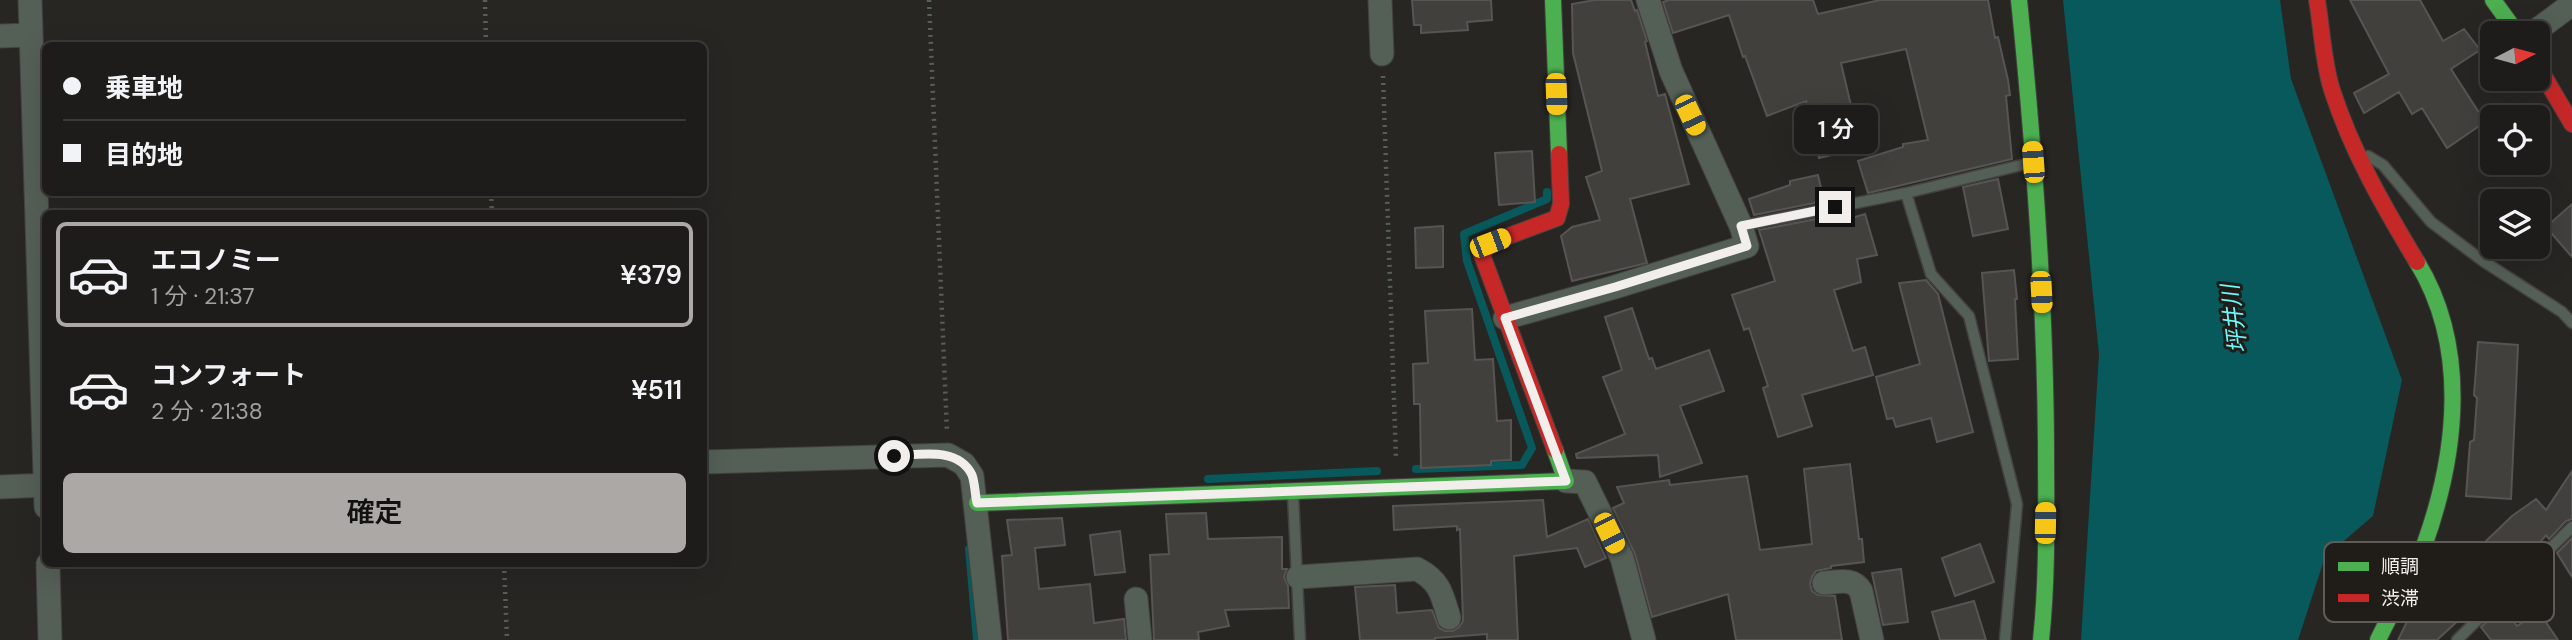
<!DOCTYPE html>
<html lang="ja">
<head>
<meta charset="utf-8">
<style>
	:root { --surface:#1e1c1a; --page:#262523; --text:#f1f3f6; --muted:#a1a1a2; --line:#3c3a39; --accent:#aba8a5 }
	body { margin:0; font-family:"DM Sans","Noto Sans JP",sans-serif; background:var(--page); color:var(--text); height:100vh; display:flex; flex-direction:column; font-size:26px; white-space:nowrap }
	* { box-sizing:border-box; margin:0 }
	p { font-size:23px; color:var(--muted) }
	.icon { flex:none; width:38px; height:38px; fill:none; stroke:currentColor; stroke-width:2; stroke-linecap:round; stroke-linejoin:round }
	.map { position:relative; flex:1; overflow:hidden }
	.side { position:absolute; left:42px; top:210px; width:665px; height:357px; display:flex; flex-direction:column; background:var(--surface); border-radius:10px; box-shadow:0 7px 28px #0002,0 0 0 2px var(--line) }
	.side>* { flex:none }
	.guide { position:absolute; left:42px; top:42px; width:665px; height:154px; border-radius:10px; box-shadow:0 7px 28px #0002,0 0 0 2px var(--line); display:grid; align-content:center; height:154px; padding:0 21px; background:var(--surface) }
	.needle { width:46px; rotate:84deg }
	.tools { position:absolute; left:2480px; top:21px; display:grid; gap:14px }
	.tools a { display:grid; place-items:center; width:70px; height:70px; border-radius:10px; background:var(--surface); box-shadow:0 7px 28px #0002,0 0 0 2px var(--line); font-size:35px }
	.end { position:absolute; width:32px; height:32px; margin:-16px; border:9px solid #f1eeeb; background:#111; box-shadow:0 0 0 4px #111 }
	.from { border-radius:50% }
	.bubble { position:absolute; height:49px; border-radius:10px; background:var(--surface); box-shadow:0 7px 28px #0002,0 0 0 2px var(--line); font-size:23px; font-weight:600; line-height:49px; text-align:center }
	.car { position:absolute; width:21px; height:42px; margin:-21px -10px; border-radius:9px; box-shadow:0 0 5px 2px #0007; background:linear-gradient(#f5c518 24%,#345 0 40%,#f5c518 0 76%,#345 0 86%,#f5c518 0) }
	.guide b { display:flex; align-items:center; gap:24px; height:66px; font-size:26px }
	.guide b+b { border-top:2px solid var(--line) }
	.guide i { width:18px; height:18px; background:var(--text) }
	ul { padding:12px 0 0; list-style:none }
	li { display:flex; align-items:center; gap:21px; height:105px; margin:0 14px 10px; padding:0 7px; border:4px solid transparent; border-radius:10px }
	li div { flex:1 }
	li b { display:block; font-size:26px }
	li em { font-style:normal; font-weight:600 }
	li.on { border-color:var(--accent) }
	li>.icon { width:63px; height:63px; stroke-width:1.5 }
	.primary-button { display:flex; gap:14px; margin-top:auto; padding:14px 21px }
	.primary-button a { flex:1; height:80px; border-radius:10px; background:var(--accent); color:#111; font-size:28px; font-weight:600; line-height:80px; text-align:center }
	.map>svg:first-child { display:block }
	.water { fill:#07595b }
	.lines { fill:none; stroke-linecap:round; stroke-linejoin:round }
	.stream { stroke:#07595b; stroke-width:8 }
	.building { fill:#41403d; stroke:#575553; stroke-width:2 }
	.lane-casing { stroke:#434240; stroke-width:13 }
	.street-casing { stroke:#434240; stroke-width:25 }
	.fast-casing { stroke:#434240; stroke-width:18 }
	.jam-casing { stroke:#434240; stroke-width:18 }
	.path { stroke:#585e58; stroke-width:4.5; stroke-dasharray:2 5; stroke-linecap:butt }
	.lane { stroke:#545f56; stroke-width:10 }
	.street { stroke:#545f56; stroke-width:23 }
	.fast { stroke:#4caf50; stroke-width:16 }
	.jam { stroke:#c62828; stroke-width:16 }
	.route { stroke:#f1eeeb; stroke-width:9 }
	.labels { text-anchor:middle; stroke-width:6; stroke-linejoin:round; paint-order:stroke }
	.water-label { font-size:23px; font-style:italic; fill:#6bf8fd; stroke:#201c17 }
	.key { fill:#201c17; stroke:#5f5b57; stroke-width:2 }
	.key-label { font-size:19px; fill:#f1eeeb }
</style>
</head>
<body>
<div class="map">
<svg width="2572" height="640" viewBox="0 0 2572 640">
	<rect width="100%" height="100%" fill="#282623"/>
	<path class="water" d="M2063 0H2280L2291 79 2402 380 2373 516 2325 557 2298 640H2081L2099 354Z"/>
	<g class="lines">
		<path class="stream" d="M1416 469 1522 465 1532 448 1467 261 1464 234 1547 199V192
			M1208 479 1377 471
			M969 549 977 640"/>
	</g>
	<path class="building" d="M1412 0H1491L1492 20 1467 22 1468 30 1421 33V25H1414Z
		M1595 0H1631L1635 11 1637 10 1647 41 1645 42 1658 96 1665 94 1689 184 1630 199 1647 263 1572 281 1561 236 1572 227 1600 220 1586 177 1602 171 1573 53 1572 4Z
		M1669 0H1813L1818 14 1880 0H1988L1995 38 1998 37 2008 80 2010 95 2006 96 2012 159 1868 193 1858 161 1903 147V144L1928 140 1906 49 1841 63 1861 148 1819 158 1806 101 1767 116 1745 56 1743 57 1729 15 1673 33 1663 2Z
		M2350 0H2420L2443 41 2464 29 2480 50 2451 69 2485 122 2447 148 2422 108 2412 114 2399 92 2364 113 2354 93 2389 74Z
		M1532 151 1535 202 1499 205 1495 153Z
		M1818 175 1824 201 1754 215 1749 199 1790 185V181Z
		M1998 179 2008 229 1973 236 1963 187Z
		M2572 204V257L2546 227Z
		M1865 214 1877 255 1857 259 1861 282 1834 290 1853 351 1865 347 1873 375 1802 395 1812 426 1778 437 1763 388 1768 386 1749 328 1744 330 1732 295 1775 281 1759 230 1827 217 1829 225Z
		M1443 226V267L1416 268 1415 228Z
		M2014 270 2017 299H2015L2018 359 1989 361 1982 273Z
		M1926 280 1938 294 1973 432 1937 442 1931 418 1896 427 1893 418 1887 419 1876 377 1920 364 1899 283Z
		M1632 308 1649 359 1652 358 1656 369 1709 350 1724 391 1680 406 1702 463 1660 477 1658 455 1577 458 1576 454 1625 434 1603 377 1622 370 1605 317Z
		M1472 309 1475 360 1493 359 1497 421 1511 420V460L1491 461V465L1421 468 1420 404H1414L1413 364 1428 363 1425 311Z
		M2478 342 2518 345 2511 499 2466 496 2470 442 2474 440 2477 398 2474 395Z
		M1850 464 1859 539H1862L1864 562 1831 566V568L1816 571 1812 577 1810 584 1812 591 1818 595 1835 596 1842 640H1736L1728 594 1652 617 1635 554 1613 508 1624 503 1617 487 1669 480 1670 485 1747 476 1760 550 1812 544 1804 469Z
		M2572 471V519L2566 521 2549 539 2546 535 2517 570 2472 614 2470 612 2465 618 2463 616 2437 640H2398L2422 591 2431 583 2429 582 2452 562 2458 568 2512 516 2536 499 2546 510Z
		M1543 500 1547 537 1588 519 1606 558 1585 567 1577 548 1514 556 1518 640H1487V634L1435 638V640H1360L1355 587 1395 585 1397 613 1432 610 1439 628 1445 631H1453L1459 627 1463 621 1460 529 1457 530V526L1394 530 1393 506Z
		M1206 513 1208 539 1282 537V569H1287L1284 577 1288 586 1289 608 1225 610 1229 626 1198 632 1199 640H1154L1150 555 1169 554 1166 514Z
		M1062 518 1065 545 1035 548 1039 589 1090 584 1094 623 1124 619 1126 640H1008L1002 556 1012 555 1007 520Z
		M1120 531 1125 572 1095 575 1090 535Z
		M2572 538V577L2557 553Z
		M1980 544 1994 582 1955 596 1942 558Z
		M1901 569 1908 622 1883 625 1872 573Z
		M1974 601 1986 640H1940L1932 612Z
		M2502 607 2517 626 2539 612 2558 640H2491L2481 627Z"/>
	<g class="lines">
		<defs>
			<path id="lane" d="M2368 156 2383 165 2431 222 2483 261 2562 312 2572 323
				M1906 193 1931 274 1969 316 2017 504 2005 640
				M1741 226 1906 193 2030 163
				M1293 495 1300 640
				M2457 640 2572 527"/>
			<path id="street" d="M30 0 46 507
				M1380 0 1382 54
				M2533 33 2572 4
				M0 36 31 35
				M1505 318 1615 287 1747 246 1741 226 1671 71 1648 0
				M704 462 948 455 964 464 972 476 990 640
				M1566 481 1585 482 1622 558 1644 640
				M0 487 46 485
				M48 564 50 640
				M1298 577 1417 569C1440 581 1442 594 1449 618
				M1824 583C1838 582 1853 577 1861 591L1872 640
				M1136 599 1140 640"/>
			<path id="fast" d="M1553 0 1559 154
				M2019 0C2034 148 2045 296 2046 444 2046 509 2048 575 2041 640
				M2493 0 2517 33
				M977 503 1566 481 1555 450
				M2378 640C2393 608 2413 576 2425 543 2457 453 2469 347 2417 262"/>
			<path id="jam" d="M2317 0C2322 29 2323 62 2332 90 2352 152 2384 207 2417 262
				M2538 66 2572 124
				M1555 450 1482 255 1490 243 1557 218 1561 204 1559 154"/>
		</defs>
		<use href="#lane" class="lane-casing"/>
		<use href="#street" class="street-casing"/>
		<use href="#fast" class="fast-casing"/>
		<use href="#jam" class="jam-casing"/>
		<path class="path" d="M485 0 486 46
			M929 0 947 433
			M1383 76 1396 459
			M491 192 492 214
			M504 564 507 640"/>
		<use href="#lane" class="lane"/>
		<use href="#street" class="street"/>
		<use href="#fast" class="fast"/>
		<use href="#jam" class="jam"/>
	</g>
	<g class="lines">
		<path class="route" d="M894 456C919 455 958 446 972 475 975 483 975 495 977 503L1566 481 1505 318 1615 287 1747 246 1741 226 1835 207"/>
	</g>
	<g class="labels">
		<g class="water-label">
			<text transform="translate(2234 319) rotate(-97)" y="8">坪井川</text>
		</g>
	</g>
	<rect x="2324" y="542" width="230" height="80" rx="10" class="key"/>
	<rect x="2338" y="562" width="31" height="9" fill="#4caf50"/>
	<rect x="2338" y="594" width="31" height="8" fill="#c62828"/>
	<g class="key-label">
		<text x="2381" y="573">順調</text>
		<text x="2381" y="605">渋滞</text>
	</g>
</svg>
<div class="tools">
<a><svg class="needle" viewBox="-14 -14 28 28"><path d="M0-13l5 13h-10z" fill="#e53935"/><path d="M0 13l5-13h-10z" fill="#a1a1a2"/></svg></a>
<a><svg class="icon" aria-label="locate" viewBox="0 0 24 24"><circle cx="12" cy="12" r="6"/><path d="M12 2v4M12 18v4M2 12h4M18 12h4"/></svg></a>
<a><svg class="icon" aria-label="layers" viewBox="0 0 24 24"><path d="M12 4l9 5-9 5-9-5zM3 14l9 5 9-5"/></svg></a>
</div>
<i class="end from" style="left:894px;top:456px"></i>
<i class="end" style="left:1835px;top:207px"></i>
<div class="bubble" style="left:1794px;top:105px;width:84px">1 分</div>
<i class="car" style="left:1556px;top:94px;rotate:178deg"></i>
<i class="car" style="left:1690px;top:115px;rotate:155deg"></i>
<i class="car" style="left:2033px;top:162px;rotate:356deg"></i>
<i class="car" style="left:1490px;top:243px;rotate:69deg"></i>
<i class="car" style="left:2041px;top:292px;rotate:177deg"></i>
<i class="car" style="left:2045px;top:523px;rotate:1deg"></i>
<i class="car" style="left:1609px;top:533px;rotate:154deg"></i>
<div class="guide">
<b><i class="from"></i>乗車地</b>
<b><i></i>目的地</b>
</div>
<section class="side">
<ul>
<li class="on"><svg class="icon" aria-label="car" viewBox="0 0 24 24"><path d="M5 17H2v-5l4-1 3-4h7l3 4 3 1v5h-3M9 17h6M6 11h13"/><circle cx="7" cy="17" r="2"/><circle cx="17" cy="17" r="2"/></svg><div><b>エコノミー</b><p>1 分 · 21:37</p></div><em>¥379</em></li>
<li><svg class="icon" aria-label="car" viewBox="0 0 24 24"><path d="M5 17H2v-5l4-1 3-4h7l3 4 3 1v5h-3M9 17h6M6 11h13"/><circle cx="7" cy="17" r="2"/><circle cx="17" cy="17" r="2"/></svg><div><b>コンフォート</b><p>2 分 · 21:38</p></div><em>¥511</em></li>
</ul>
<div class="primary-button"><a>確定</a></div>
</section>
</div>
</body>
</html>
